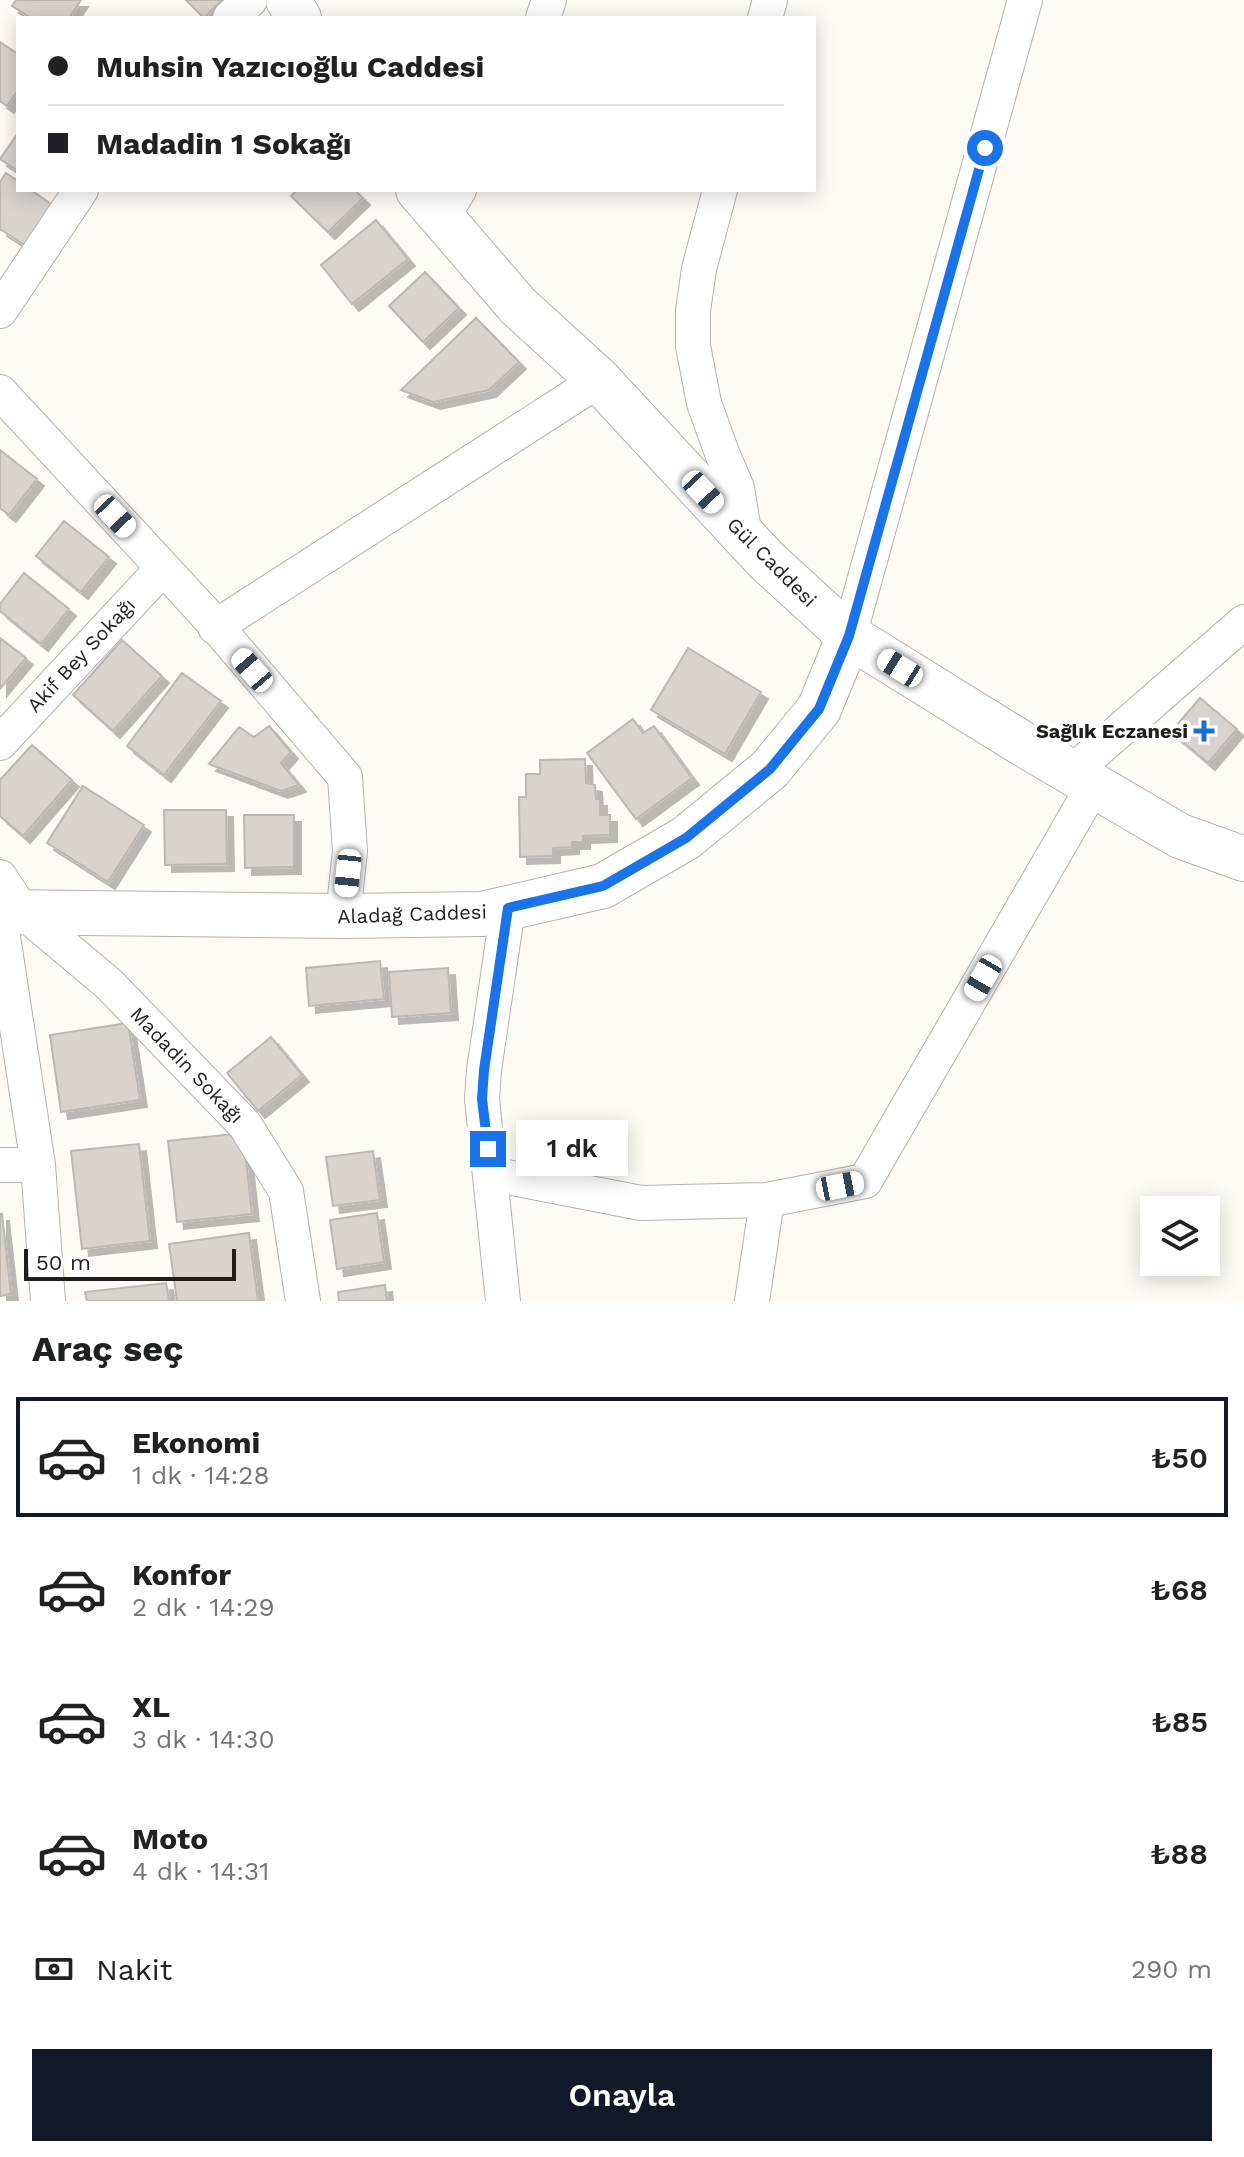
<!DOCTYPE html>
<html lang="tr">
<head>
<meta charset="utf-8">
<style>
	:root { --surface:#fff; --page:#f6f6f6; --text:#202124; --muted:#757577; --line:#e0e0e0; --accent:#111827 }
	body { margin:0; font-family:"Work Sans",sans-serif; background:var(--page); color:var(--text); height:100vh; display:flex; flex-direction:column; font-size:30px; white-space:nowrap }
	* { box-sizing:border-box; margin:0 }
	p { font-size:26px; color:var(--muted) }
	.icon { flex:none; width:44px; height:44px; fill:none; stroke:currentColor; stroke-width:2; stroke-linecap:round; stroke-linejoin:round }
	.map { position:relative; height:1301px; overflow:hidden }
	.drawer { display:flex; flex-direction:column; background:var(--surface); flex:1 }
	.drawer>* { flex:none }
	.hud { position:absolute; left:16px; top:16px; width:800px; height:176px; border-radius:0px; box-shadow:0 4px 20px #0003; display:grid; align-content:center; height:176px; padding:0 32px; background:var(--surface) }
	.controls { position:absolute; left:1140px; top:1196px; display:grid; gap:16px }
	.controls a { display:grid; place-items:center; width:80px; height:80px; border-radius:0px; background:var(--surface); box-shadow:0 4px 20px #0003; font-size:40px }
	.scale { position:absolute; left:24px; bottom:20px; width:212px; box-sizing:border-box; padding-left:8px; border:4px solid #201d1c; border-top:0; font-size:22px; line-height:28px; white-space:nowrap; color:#201d1c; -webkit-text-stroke:6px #fff; paint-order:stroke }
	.end { position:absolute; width:36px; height:36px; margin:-18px; border:10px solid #1a73e8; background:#fff; box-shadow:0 0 0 4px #fff }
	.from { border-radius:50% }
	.bubble { position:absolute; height:56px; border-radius:0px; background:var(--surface); box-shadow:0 4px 20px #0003; font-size:26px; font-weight:600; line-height:56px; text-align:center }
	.car { position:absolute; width:24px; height:48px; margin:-24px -12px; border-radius:10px; box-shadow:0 0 6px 2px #0007; background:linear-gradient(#fff 24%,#345 0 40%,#fff 0 76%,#345 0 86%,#fff 0) }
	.hud b { display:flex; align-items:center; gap:28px; height:76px; font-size:30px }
	.hud b+b { border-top:2px solid var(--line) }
	.hud i { width:20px; height:20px; background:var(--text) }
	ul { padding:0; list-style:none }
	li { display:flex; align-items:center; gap:24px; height:120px; margin:0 16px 12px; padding:0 16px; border:4px solid transparent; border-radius:0px }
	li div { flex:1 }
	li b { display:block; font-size:30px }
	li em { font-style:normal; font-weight:600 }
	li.on { border-color:var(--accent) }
	li>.icon { width:72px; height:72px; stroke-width:1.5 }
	h2 { padding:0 32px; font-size:36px; line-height:96px }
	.pay { display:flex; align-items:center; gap:20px; height:88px; padding:0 32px; font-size:30px }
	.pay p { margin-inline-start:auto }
	.button { display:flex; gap:16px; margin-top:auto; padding:16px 32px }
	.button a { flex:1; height:92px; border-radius:0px; background:var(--accent); color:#fff; font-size:32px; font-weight:600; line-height:92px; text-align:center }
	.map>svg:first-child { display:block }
	.building { fill:#d9d3ce; stroke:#bdb7b2; stroke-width:2; filter:url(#shadow) }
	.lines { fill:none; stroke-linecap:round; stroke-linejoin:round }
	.street-casing { stroke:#b6b1ac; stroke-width:36 }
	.secondary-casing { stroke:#b6b1ac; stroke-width:46 }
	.street { stroke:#fff; stroke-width:34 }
	.secondary { stroke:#fff; stroke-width:44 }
	.route { stroke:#1a73e8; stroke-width:10 }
	.poi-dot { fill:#156ed7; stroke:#fff; stroke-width:3 }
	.labels { text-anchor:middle; stroke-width:8; stroke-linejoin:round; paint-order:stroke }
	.street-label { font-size:20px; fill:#201d1c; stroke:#fff }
	.poi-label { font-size:20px; font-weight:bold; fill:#201d1c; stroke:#fff; text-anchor:end }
</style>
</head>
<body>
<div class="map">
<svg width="1244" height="1301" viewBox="0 0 1244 1301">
	<defs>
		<filter id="shadow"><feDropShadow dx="7" dy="7" stdDeviation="0" flood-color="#0004"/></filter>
	</defs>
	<rect width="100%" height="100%" fill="#fefbf7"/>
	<path class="building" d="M16 0H81L69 18H31L12 6Z
		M186 0H222L204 18Z
		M0 42 18 54V90L7 106 0 101Z
		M18 133V171L0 159Z
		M6 173 18 181V190H31L54 206 26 246 0 229V182Z
		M297 190H355L363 198 328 232 291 196Z
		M376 220 408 259 352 304 321 265Z
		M425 272 459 308 423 342 389 306Z
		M476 318 519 362 489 390 433 402 401 390Z
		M0 450 37 479 9 515 0 508Z
		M64 521 109 557 81 592 36 556Z
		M24 573 69 609 41 644 0 611V604Z
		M0 638 26 658 0 689Z
		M122 640 162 676 113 731 73 695Z
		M688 648 761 692 725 754 651 710Z
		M182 673 221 701 164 775 127 746Z
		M1200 698 1237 729 1208 763 1171 732Z
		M633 719 643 733 654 726 692 778 636 819 587 753Z
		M269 726 291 752 281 763 299 785 281 791 209 764 239 727 254 737Z
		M32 745 72 780 23 836 0 816V780Z
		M585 759 586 783 595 785 596 799H600V815H610V835L583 836V842H572V847L553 848V856L520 857 519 797H526V774H540V760Z
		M83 786 144 825 108 882 47 843Z
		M164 810H226L227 864 165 865Z
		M244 815H294V867L245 868Z
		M380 961 384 999 309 1006 306 968Z
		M448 968 451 1013 392 1017 389 972Z
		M128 1023 140 1100 61 1112 50 1035Z
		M271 1037 302 1075 258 1111 227 1073Z
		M243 1133 252 1214 177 1222 168 1141Z
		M139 1144 150 1241 82 1249 71 1151Z
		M373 1151 380 1200 333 1206 326 1157Z
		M377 1213 384 1262 337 1269 330 1220Z
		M0 1214H2L11 1294 0 1296Z
		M249 1233 258 1301H177L169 1244Z
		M166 1283 169 1301H87L85 1292Z
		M385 1285 387 1301H339L338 1292Z"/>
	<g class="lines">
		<defs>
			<path id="street" d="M230 18 250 0
				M543 18 549 0
				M765 18 770 0
				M720 190 699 269 693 311V346L704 403 722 453 737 488 745 537
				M442 218 459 190
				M0 311 81 190
				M0 392 204 612 345 777 350 851 343 916
				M215 627 599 380
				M849 636 1025 0
				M0 743 163 568
				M1072 772 1244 622
				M0 877 22 911 109 984 245 1125 286 1191 303 1301
				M0 917 38 1165 48 1301
				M0 1165H38
				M491 1174 641 1203 767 1200 865 1181 1094 785
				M503 1301 482 1099 484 1070 508 908
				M752 1301 767 1200"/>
			<path id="secondary" d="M288 0 299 18
				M418 190 518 306 599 380 766 560 849 636 1028 747 1180 836 1244 859
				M0 912 343 916 482 914 603 886 686 838 770 769 819 709 849 636"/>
		</defs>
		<use href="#street" class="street-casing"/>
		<use href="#secondary" class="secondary-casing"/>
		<use href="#street" class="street"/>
		<use href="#secondary" class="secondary"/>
	</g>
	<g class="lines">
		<path class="route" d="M488 1149 482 1099 484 1070 508 908 603 886 686 838 770 769 819 709 849 636 985 148"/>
	</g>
	<path class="poi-dot" d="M1200 719h8v8h8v8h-8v8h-8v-8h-8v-8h8z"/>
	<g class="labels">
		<g class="street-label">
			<text transform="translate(772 562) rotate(45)" y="7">Gül Caddesi</text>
			<text transform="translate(81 655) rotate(-47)" y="7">Akif Bey Sokağı</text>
			<text transform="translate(412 914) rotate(-2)" y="7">Aladağ Caddesi</text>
			<text transform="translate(187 1065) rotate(46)" y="7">Madadin Sokağı</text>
		</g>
		<g class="poi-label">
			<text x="1188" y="738">Sağlık Eczanesi</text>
		</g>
	</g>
</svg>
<div class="controls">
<a><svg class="icon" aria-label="layers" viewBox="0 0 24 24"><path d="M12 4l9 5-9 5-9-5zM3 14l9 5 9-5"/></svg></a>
</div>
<div class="scale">50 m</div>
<i class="end from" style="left:985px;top:148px"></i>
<i class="end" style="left:488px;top:1149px"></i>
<div class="bubble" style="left:516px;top:1120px;width:112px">1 dk</div>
<i class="car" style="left:703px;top:492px;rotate:137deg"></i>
<i class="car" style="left:115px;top:516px;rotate:137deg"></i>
<i class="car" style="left:900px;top:668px;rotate:302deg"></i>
<i class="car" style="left:252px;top:670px;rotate:319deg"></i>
<i class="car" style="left:348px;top:873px;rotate:186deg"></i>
<i class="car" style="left:983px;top:978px;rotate:210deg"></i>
<i class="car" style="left:840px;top:1186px;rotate:79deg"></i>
<div class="hud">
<b><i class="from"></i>Muhsin Yazıcıoğlu Caddesi</b>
<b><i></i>Madadin 1 Sokağı</b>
</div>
</div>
<section class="drawer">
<h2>Araç seç</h2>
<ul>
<li class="on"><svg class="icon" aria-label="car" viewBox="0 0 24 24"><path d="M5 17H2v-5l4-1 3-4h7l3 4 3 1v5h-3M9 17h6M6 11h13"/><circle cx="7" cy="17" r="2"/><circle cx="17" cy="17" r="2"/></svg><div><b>Ekonomi</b><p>1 dk · 14:28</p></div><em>₺50</em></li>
<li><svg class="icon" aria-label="car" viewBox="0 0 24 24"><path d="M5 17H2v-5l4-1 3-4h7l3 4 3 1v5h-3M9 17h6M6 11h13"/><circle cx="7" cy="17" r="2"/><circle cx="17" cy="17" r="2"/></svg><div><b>Konfor</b><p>2 dk · 14:29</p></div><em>₺68</em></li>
<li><svg class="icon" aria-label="car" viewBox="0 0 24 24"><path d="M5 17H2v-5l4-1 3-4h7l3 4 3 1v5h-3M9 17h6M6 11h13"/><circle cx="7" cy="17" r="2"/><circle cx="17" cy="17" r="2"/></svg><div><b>XL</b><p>3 dk · 14:30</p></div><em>₺85</em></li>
<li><svg class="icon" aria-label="car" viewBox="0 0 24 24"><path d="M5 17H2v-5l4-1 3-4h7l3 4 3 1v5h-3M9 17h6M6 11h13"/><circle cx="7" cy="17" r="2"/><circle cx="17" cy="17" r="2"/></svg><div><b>Moto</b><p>4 dk · 14:31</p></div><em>₺88</em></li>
</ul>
<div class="pay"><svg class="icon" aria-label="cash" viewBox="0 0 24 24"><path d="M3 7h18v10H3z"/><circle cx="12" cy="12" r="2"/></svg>Nakit<p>290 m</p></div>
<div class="button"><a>Onayla</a></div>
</section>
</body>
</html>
